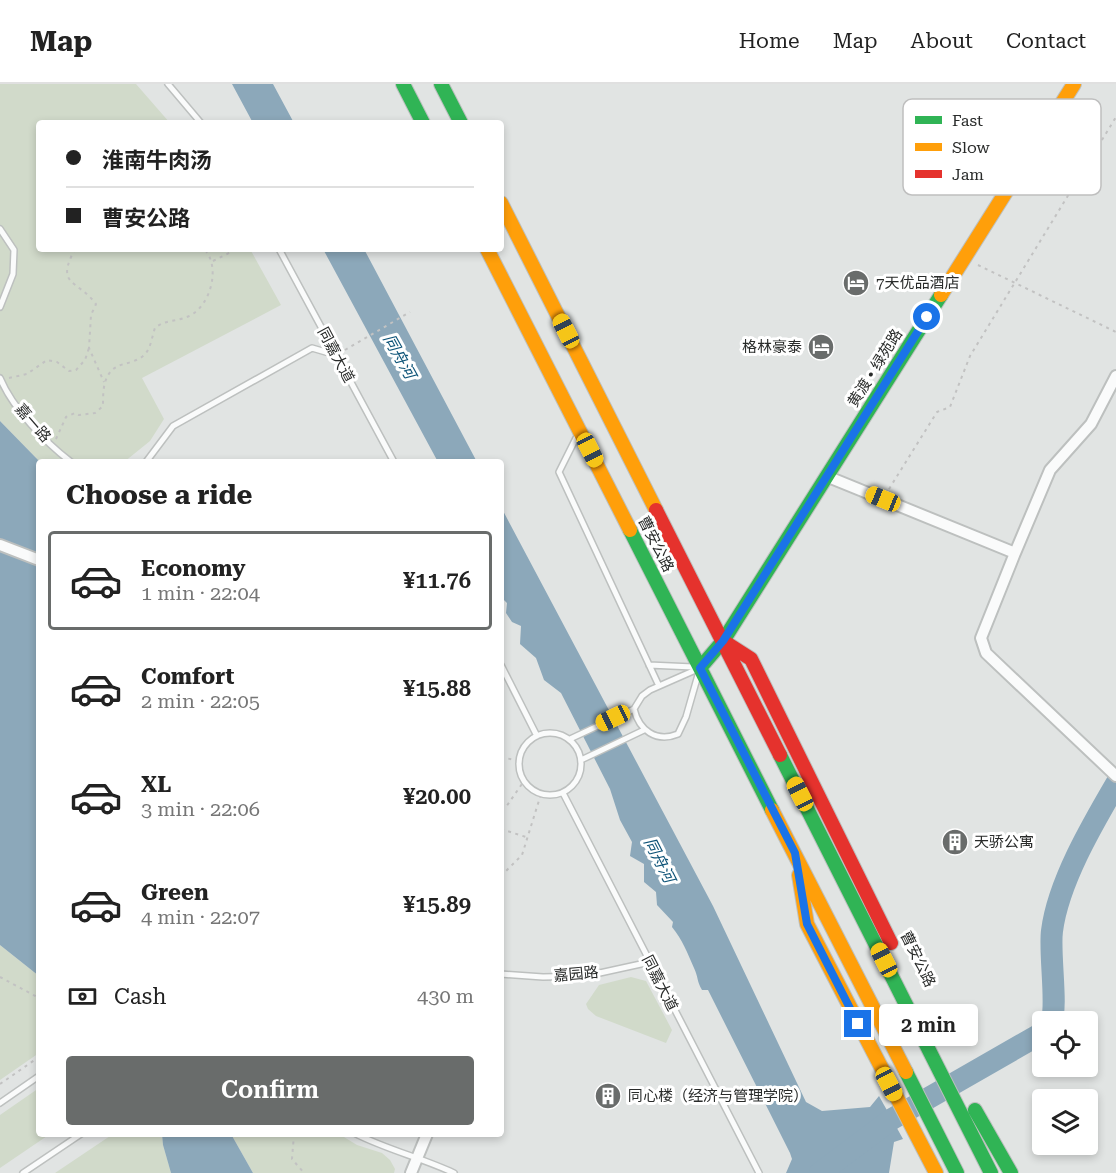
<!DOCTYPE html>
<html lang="en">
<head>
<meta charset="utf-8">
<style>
	:root { --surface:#fff; --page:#f6f6f6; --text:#222; --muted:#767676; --line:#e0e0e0; --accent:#696c6b }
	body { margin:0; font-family:"Roboto Serif","Noto Sans SC",serif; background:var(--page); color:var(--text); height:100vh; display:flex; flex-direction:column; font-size:22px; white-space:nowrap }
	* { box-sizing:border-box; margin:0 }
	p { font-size:20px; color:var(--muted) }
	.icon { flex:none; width:33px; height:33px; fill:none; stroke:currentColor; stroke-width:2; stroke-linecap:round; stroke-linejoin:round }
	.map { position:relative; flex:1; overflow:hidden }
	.sheet { position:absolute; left:36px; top:375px; width:468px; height:678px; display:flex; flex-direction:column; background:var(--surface); border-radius:6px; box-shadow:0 3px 9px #0003 }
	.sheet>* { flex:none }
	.top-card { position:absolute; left:36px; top:36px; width:468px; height:132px; border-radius:6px; box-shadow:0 3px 9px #0003; display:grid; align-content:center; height:132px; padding:0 30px; background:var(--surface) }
	.buttons { position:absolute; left:1032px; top:927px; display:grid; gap:12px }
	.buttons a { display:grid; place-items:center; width:66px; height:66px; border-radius:6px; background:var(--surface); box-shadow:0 3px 9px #0003; font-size:30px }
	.end { position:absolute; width:27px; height:27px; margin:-14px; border:8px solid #1a73e8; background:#fff; box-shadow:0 0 0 3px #fff }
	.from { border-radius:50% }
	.bubble { position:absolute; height:42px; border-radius:6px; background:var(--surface); box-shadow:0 3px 9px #0003; font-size:20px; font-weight:600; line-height:42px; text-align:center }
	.car { position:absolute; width:18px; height:36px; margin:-18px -9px; border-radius:8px; box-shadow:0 0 4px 2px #0007; background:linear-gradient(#f5c518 24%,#345 0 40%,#f5c518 0 76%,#345 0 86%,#f5c518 0) }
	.top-card b { display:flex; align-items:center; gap:21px; height:57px; font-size:22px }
	.top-card b+b { border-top:2px solid var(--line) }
	.top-card i { width:15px; height:15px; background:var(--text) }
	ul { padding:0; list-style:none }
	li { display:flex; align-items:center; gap:18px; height:99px; margin:0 12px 9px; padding:0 18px; border:3px solid transparent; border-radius:6px }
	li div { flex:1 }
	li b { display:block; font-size:22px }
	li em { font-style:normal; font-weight:600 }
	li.selected { border-color:var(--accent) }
	li>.icon { width:54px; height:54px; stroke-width:1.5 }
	h2 { padding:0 30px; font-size:27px; line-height:72px }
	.pay { display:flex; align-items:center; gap:15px; height:66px; padding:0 30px; font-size:22px }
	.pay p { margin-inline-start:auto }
	.cta { display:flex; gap:12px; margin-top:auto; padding:12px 30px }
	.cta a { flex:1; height:69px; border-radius:6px; background:var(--accent); color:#fff; font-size:24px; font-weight:600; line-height:69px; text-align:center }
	header { display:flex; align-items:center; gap:36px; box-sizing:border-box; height:84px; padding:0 30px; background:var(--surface); border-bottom:2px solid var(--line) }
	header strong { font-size:28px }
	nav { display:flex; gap:33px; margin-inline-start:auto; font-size:21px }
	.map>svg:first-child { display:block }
	.green { fill:#d1daca }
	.water { fill:#8ca8ba }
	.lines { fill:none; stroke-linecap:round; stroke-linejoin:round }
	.river { stroke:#8ca8ba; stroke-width:22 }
	.lane-casing { stroke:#bdc0bf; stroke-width:8 }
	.street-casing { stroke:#bdc0bf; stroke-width:14 }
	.fast-casing { stroke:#bdc0bf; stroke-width:16 }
	.slow-casing { stroke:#bdc0bf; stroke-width:16 }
	.jam-casing { stroke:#bdc0bf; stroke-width:16 }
	.path { stroke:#c2c2c2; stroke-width:2; stroke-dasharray:3 4.5; stroke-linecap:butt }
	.lane { stroke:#fafbfb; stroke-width:5 }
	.street { stroke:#fafbfb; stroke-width:10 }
	.fast { stroke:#30b455; stroke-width:14 }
	.slow { stroke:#ff9f0a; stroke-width:14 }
	.jam { stroke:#e5322d; stroke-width:14 }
	.route { stroke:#1a73e8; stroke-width:8 }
	.labels { text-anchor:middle; stroke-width:6; stroke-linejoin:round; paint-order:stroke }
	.poi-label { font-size:15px; fill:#292b2a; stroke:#fff; text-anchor:start }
	.street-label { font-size:15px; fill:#292b2a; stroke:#fff }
	.water-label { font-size:16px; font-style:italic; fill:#0e5478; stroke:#fff }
	.key { fill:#fff; stroke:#bfbfbf; stroke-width:1.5 }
	.key-label { font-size:16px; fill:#292b2a }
</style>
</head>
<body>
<header>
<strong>Map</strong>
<nav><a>Home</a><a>Map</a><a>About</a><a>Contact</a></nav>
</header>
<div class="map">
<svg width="1116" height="1089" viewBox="0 0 1116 1089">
	<rect width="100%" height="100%" fill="#e1e4e3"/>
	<path class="green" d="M0 0H136L170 39H39V165H250L281 221 142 294 164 335 150 357 124 378H40L0 337Z
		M0 861 39 892V969L0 996Z
		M631 893 646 897 672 946 666 959 596 932 588 925 586 920 599 901Z
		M39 1004V1050H50L0 1084V1031Z
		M113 1050H162L163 1061 171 1089H55Z
		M231 1050H339L357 1061 382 1069 390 1076 395 1085 394 1089H253Z"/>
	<path class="water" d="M232 0H273L294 39H253Z
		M323 165H364L477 378H438Z
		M0 337 40 378 39 892 0 861Z
		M501 423 713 822 806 1018 822 1027 870 1023 879 1012 903 1055 894 1058 889 1089H786L792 1075 790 1069 708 906H702C697 898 698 892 694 884 688 870 682 855 672 843L673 838 657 821 656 808 644 798V780L630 772 632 758 620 736 610 705 561 609 544 596 536 574 520 560 521 542 512 538 506 529 507 519 501 513Z
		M162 1050H231L253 1089H171L163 1061Z"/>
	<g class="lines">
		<path class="river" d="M1051 938C1058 924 1049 869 1052 847 1058 799 1092 741 1116 700
			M820 1089 892 1035 1042 949"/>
		<defs>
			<path id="lane" d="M168 0 201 39
				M0 145 14 166 13 190 0 223
				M279 165 394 378
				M0 294C13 325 45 358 71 378
				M576 354 559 388 659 602
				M146 378 173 342 312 264 336 271
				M501 581 537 652
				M649 581 693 583
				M700 584 686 633 678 650C656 659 639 646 634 625L642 612 650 606Z
				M519 680a31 31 0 1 1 62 0a31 31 0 1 1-62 0Z
				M570 655 634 625
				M581 676 644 646
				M563 709 759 1089
				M501 890 543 893 586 892 650 878
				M0 1019 39 992
				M356 1050C388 1066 422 1074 454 1089
				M23 1089 81 1050"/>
			<path id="street" d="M826 392 1015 469 981 554 986 569 1116 692
				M0 461 39 476
				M1015 469 1050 386 1091 340 1116 292
				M411 1089 427 1050"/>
			<path id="fast" d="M403 0 423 39
				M441 0 461 39
				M630 446 772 726
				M700 584 723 557 941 211
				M780 671 991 1089
				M906 988 957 1089
				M975 1026 1011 1089"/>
			<path id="slow" d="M501 119 656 426
				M487 165 630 446
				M941 211 1074 0
				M772 726 906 988
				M799 791 807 840 936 1089"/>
			<path id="jam" d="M656 426 780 671
				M723 557 751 575 891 859"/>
		</defs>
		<use href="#lane" class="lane-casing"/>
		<use href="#street" class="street-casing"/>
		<use href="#fast" class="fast-casing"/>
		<use href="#slow" class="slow-casing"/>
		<use href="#jam" class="jam-casing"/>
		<path class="path" d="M75 165C55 202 77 195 96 220L91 231 89 264 104 298
			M213 177 237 165
			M978 181 1116 248
			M345 266 410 228
			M9 294 27 290 47 276 57 278 69 287 76 286 85 276 89 264
			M56 355 66 333 75 329 79 331 95 329 103 322C103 305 103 285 124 280 131 278 140 276 145 270 151 264 152 252 155 244 165 235 179 238 191 231 211 220 221 182 204 165
			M889 405 937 328 950 323 970 272 1116 33
			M501 673 519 677
			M501 725 506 723 524 697
			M501 745 529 754
			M501 792 522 771 541 710
			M0 893 39 914
			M0 1000 39 973
			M294 1050 292 1075 304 1089"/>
		<use href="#lane" class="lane"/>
		<use href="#street" class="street"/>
		<use href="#fast" class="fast"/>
		<use href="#slow" class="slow"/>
		<use href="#jam" class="jam"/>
	</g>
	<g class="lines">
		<path class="route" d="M858 940 807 840 795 769 700 584 723 557 927 233"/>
	</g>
	<defs>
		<symbol id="hotel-disc" viewBox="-11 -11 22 22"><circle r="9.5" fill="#696c6b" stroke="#fff"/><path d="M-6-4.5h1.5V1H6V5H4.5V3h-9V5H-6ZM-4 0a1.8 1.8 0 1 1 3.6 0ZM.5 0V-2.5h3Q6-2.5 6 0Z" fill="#fff"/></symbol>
		<symbol id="building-disc" viewBox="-11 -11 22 22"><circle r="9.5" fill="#696c6b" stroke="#fff"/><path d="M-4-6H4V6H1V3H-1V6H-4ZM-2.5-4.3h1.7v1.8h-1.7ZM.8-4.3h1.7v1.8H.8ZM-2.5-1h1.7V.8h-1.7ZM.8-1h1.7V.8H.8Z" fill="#fff"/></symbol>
	</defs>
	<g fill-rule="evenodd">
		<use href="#hotel-disc" x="841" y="184" width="30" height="30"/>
		<use href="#hotel-disc" x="806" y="248" width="30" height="30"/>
		<use href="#building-disc" x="940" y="743" width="30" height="30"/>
		<use href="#building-disc" x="593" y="997" width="30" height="30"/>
	</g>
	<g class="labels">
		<g class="poi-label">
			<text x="876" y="204">7天优品酒店</text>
			<text x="802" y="268" text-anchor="end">格林豪泰</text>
			<text x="974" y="763">天骄公寓</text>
			<text x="628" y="1017">同心楼（经济与管理学院）</text>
		</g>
		<g class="street-label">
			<text transform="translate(336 271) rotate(62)" y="5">同嘉大道</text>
			<text transform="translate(875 284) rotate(-58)" y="5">黄渡 • 绿苑路</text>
			<text transform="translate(33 339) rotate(49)" y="5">嘉一路</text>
			<text transform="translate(656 460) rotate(63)" y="5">曹安公路</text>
			<text transform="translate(918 875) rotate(64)" y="5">曹安公路</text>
			<text transform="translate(576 890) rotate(-5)" y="5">嘉园路</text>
			<text transform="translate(660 899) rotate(63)" y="5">同嘉大道</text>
		</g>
		<g class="water-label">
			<text transform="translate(400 272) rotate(61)" y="6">同舟河</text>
			<text transform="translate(660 776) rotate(63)" y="6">同舟河</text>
		</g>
	</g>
	<rect x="903" y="15" width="198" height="96" rx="9" class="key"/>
	<rect x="915" y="32" width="27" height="8" fill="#30b455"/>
	<rect x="915" y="59" width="27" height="8" fill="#ff9f0a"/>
	<rect x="915" y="86" width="27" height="8" fill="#e5322d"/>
	<g class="key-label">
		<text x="952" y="42">Fast</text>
		<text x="952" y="69">Slow</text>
		<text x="952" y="96">Jam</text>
	</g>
</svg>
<div class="buttons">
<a><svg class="icon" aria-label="locate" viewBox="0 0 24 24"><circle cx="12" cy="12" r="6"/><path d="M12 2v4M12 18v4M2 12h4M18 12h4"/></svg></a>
<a><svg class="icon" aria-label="layers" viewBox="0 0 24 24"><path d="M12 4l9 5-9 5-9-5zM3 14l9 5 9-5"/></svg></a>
</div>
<i class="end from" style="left:927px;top:233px"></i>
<i class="end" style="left:858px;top:940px"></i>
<div class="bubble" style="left:879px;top:920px;width:99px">2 min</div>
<i class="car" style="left:566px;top:247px;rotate:333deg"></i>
<i class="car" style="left:590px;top:366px;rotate:153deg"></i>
<i class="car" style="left:883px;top:415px;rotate:292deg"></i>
<i class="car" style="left:613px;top:634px;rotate:245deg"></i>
<i class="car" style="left:800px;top:710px;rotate:333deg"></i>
<i class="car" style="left:884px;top:876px;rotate:333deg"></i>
<i class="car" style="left:889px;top:1000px;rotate:152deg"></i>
<div class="top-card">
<b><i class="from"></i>淮南牛肉汤</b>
<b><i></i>曹安公路</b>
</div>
<section class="sheet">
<h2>Choose a ride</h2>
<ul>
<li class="selected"><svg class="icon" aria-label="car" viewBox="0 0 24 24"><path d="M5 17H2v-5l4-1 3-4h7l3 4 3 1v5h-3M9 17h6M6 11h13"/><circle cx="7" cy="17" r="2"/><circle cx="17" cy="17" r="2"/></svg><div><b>Economy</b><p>1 min · 22:04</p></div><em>¥11.76</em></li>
<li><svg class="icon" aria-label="car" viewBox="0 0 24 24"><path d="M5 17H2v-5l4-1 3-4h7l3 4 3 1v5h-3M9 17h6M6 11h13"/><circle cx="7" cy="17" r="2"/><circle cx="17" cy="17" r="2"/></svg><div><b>Comfort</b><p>2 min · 22:05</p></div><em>¥15.88</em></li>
<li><svg class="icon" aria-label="car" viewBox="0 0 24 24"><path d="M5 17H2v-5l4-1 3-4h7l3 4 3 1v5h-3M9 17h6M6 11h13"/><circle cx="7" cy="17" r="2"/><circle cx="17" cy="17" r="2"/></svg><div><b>XL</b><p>3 min · 22:06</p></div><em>¥20.00</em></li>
<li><svg class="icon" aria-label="car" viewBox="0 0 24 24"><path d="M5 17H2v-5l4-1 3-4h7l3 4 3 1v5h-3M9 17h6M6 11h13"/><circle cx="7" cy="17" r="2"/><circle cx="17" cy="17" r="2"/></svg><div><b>Green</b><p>4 min · 22:07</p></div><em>¥15.89</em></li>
</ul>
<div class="pay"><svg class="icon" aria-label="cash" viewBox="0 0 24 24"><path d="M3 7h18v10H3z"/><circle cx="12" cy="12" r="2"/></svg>Cash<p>430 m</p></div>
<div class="cta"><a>Confirm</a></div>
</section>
</div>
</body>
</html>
